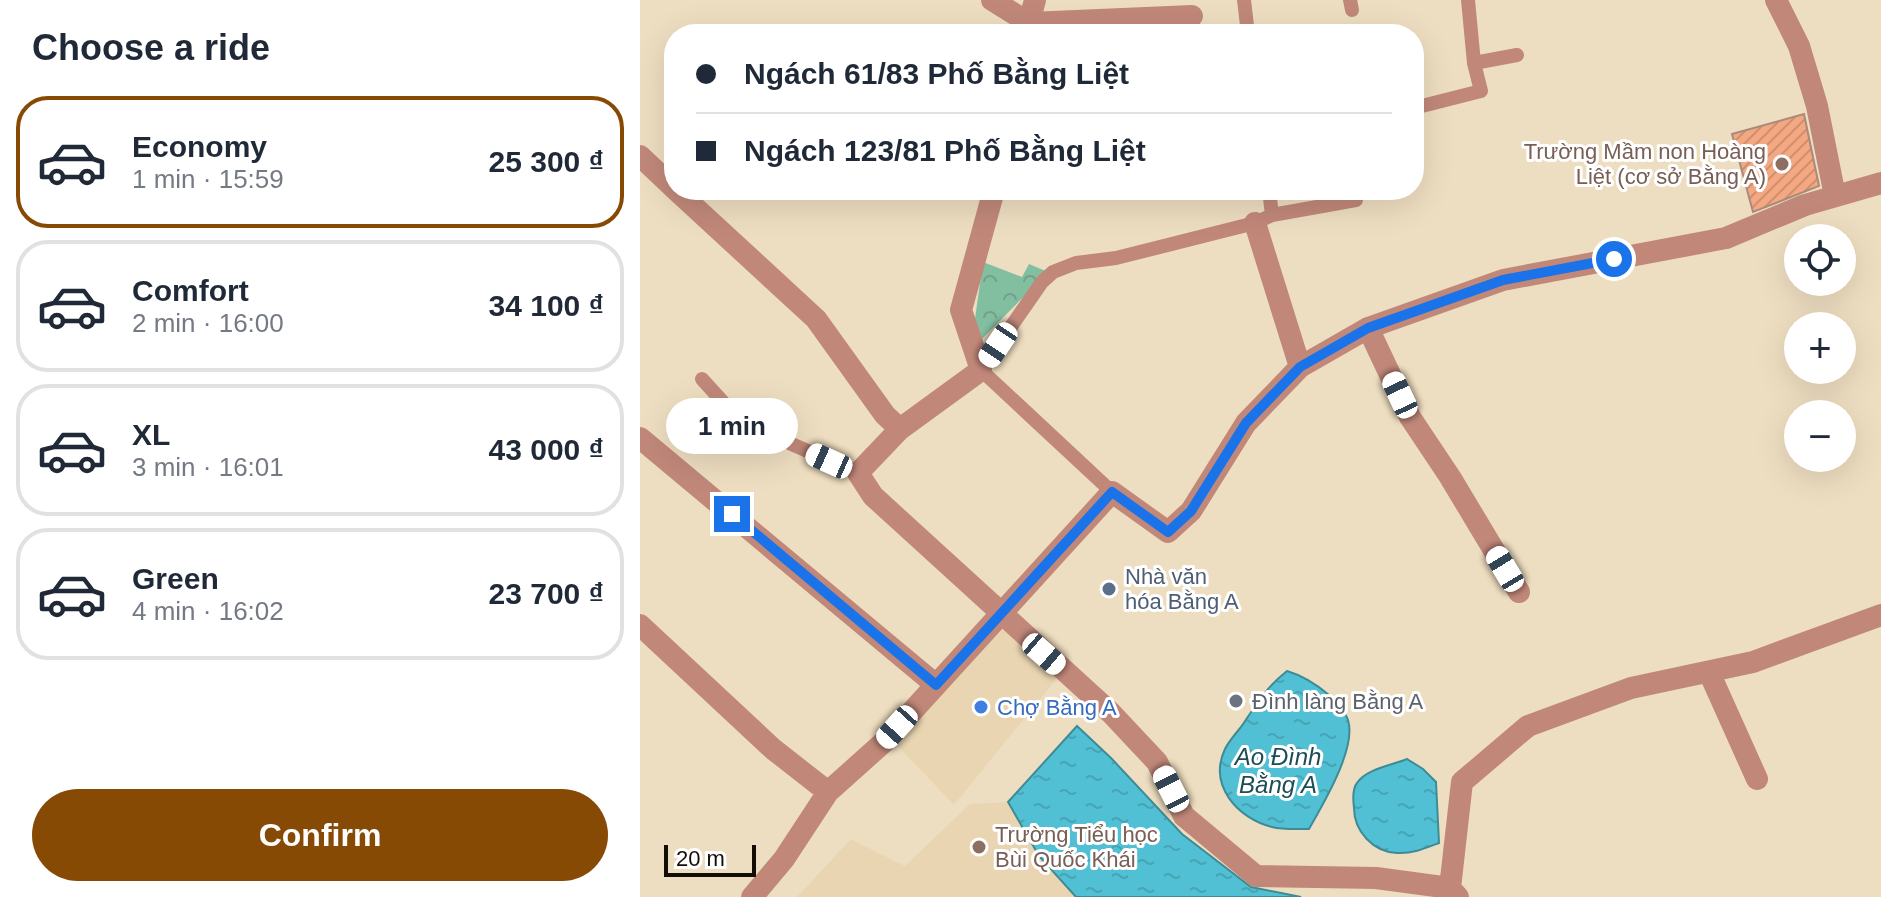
<!DOCTYPE html>
<html lang="en">
<head>
<meta charset="utf-8">
<style>
	:root { --surface:#fff; --page:#f2f2f3; --text:#1f2937; --muted:#747a83; --line:#e0e1e3; --accent:#864a05 }
	body { margin:0; font-family:Helvetica,sans-serif; background:var(--page); color:var(--text); height:100vh; display:flex; flex-direction:column; font-size:30px; white-space:nowrap }
	* { box-sizing:border-box; margin:0 }
	p { font-size:26px; color:var(--muted) }
	.icon { flex:none; width:44px; height:44px; fill:none; stroke:currentColor; stroke-width:2; stroke-linecap:round; stroke-linejoin:round }
	.map { position:relative; flex:1; overflow:hidden }
	.drawer { display:flex; flex-direction:column; background:var(--surface); width:640px }
	.drawer>* { flex:none }
	.top-card { position:absolute; left:24px; top:24px; width:760px; height:176px; border-radius:32px; box-shadow:0 8px 32px #0002; display:grid; align-content:center; height:176px; padding:0 32px; background:var(--surface) }
	.controls { position:absolute; left:1144px; top:224px; display:grid; gap:16px }
	.controls a { display:grid; place-items:center; width:72px; height:72px; border-radius:50%; background:var(--surface); box-shadow:0 8px 32px #0002; font-size:40px }
	.scale { position:absolute; left:24px; bottom:20px; width:92px; box-sizing:border-box; padding-left:8px; border:4px solid #130e05; border-top:0; font-size:22px; line-height:28px; white-space:nowrap; color:#130e05; -webkit-text-stroke:6px #fff; paint-order:stroke }
	.end { position:absolute; width:36px; height:36px; margin:-18px; border:10px solid #1a73e8; background:#fff; box-shadow:0 0 0 4px #fff }
	.from { border-radius:50% }
	.bubble { position:absolute; height:56px; border-radius:28px; background:var(--surface); box-shadow:0 8px 32px #0002; font-size:26px; font-weight:700; line-height:56px; text-align:center }
	.car { position:absolute; width:24px; height:48px; margin:-24px -12px; border-radius:10px; box-shadow:0 0 6px 2px #0007; background:linear-gradient(#fff 24%,#345 0 40%,#fff 0 76%,#345 0 86%,#fff 0) }
	.top-card b { display:flex; align-items:center; gap:28px; height:76px; font-size:30px }
	.top-card b+b { border-top:2px solid var(--line) }
	.top-card i { width:20px; height:20px; background:var(--text) }
	ul { padding:0; list-style:none }
	li { display:flex; align-items:center; gap:24px; height:132px; margin:0 16px 12px; padding:0 16px; border:4px solid var(--line); border-radius:32px }
	li div { flex:1 }
	li b { display:block; font-size:30px }
	li em { font-style:normal; font-weight:700 }
	li.active { border-color:var(--accent) }
	li>.icon { width:72px; height:72px; stroke-width:1.5 }
	h2 { padding:0 32px; font-size:36px; line-height:96px }
	.cta { display:flex; gap:16px; margin-top:auto; padding:16px 32px }
	.cta a { flex:1; height:92px; border-radius:48px; background:var(--accent); color:#fff; font-size:32px; font-weight:700; line-height:92px; text-align:center }
	main { display:flex; flex:1; min-height:0 }
	.map>svg:first-child { display:block }
	.built { fill:#e9d5b1 }
	.park { fill:url(#park-crowns) }
	.water { fill:url(#water-ripples); stroke:#3e8b96; stroke-width:2 }
	.building { fill:url(#building-hatch); stroke:#a98a7b; stroke-width:2 }
	.lines { fill:none; stroke-linecap:round; stroke-linejoin:round }
	.service { stroke:#c1887a; stroke-width:14 }
	.minor { stroke:#c1887a; stroke-width:22 }
	.route { stroke:#1a73e8; stroke-width:10 }
	.education-dot { fill:#8d6e63; stroke:#fff; stroke-width:3 }
	.service-dot { fill:#5c6f8a; stroke:#fff; stroke-width:3 }
	.worship-dot { fill:#6b7280; stroke:#fff; stroke-width:3 }
	.shop-dot { fill:#3f7fe0; stroke:#fff; stroke-width:3 }
	.labels { text-anchor:middle; stroke-width:6; stroke-linejoin:round; paint-order:stroke }
	.education-label { font-size:22px; fill:#785e54; stroke:#fff; text-anchor:end }
	.service-label { font-size:22px; fill:#4e5e75; stroke:#fff; text-anchor:start }
	.worship-label { font-size:22px; fill:#5b616d; stroke:#fff; text-anchor:start }
	.shop-label { font-size:22px; fill:#366cbe; stroke:#fff; text-anchor:start }
	.water-label { font-size:24px; font-style:italic; fill:#1c4d56; stroke:#fff }
</style>
</head>
<body>
<main>
<section class="drawer">
<h2>Choose a ride</h2>
<ul>
<li class="active"><svg class="icon" aria-label="car" viewBox="0 0 24 24"><path d="M5 17H2v-5l4-1 3-4h7l3 4 3 1v5h-3M9 17h6M6 11h13"/><circle cx="7" cy="17" r="2"/><circle cx="17" cy="17" r="2"/></svg><div><b>Economy</b><p>1 min · 15:59</p></div><em>25 300 ₫</em></li>
<li><svg class="icon" aria-label="car" viewBox="0 0 24 24"><path d="M5 17H2v-5l4-1 3-4h7l3 4 3 1v5h-3M9 17h6M6 11h13"/><circle cx="7" cy="17" r="2"/><circle cx="17" cy="17" r="2"/></svg><div><b>Comfort</b><p>2 min · 16:00</p></div><em>34 100 ₫</em></li>
<li><svg class="icon" aria-label="car" viewBox="0 0 24 24"><path d="M5 17H2v-5l4-1 3-4h7l3 4 3 1v5h-3M9 17h6M6 11h13"/><circle cx="7" cy="17" r="2"/><circle cx="17" cy="17" r="2"/></svg><div><b>XL</b><p>3 min · 16:01</p></div><em>43 000 ₫</em></li>
<li><svg class="icon" aria-label="car" viewBox="0 0 24 24"><path d="M5 17H2v-5l4-1 3-4h7l3 4 3 1v5h-3M9 17h6M6 11h13"/><circle cx="7" cy="17" r="2"/><circle cx="17" cy="17" r="2"/></svg><div><b>Green</b><p>4 min · 16:02</p></div><em>23 700 ₫</em></li>
</ul>
<div class="cta"><a>Confirm</a></div>
</section>
<div class="map">
<svg width="1241" height="897" viewBox="0 0 1241 897">
	<defs>
		<pattern id="park-crowns" width="20" height="18" patternUnits="userSpaceOnUse" patternTransform="scale(2)"><rect width="20" height="18" fill="#82bea0"/><path d="M2 6a3 3 0 1 1 6 0M12 15a3 3 0 1 1 6 0" fill="none" stroke="#6fa288"/></pattern>
		<pattern id="water-ripples" width="26" height="14" patternUnits="userSpaceOnUse" patternTransform="scale(2)"><rect width="26" height="14" fill="#51c0d4"/><path d="M2 4q2-2 4 0t4 0M15 11q2-2 4 0t4 0" fill="none" stroke="#46a4b4"/></pattern>
		<pattern id="building-hatch" width="6" height="6" patternUnits="userSpaceOnUse" patternTransform="scale(2)"><rect width="6" height="6" fill="#f4a882"/><path d="M-1 1l2-2M0 6l6-6M5 7l2-2" fill="none" stroke="#d08f6f"/></pattern>
	</defs>
	<rect width="100%" height="100%" fill="#eedec1"/>
	<path class="built" d="M367 621 423 671 314 805 255 743Z
		M368 802 399 856 436 897H157L211 839 265 866 330 804Z"/>
	<path class="park" d="M343 262 382 277 389 264 408 272 339 342 332 340Z"/>
	<path class="water" d="M647 671C664 676 676 684 689 695 696 702 705 711 708 720 717 748 683 804 669 829 657 829 643 830 632 827 597 818 568 785 585 749 591 737 601 729 607 718 621 698 627 687 647 671Z
		M437 726 471 758 542 834 611 887 661 897H436L399 856 368 802Z
		M767 759 783 769 796 782 799 843C786 848 772 854 757 853 733 852 714 831 714 808 713 800 712 789 717 783 726 769 753 765 767 759Z"/>
	<path class="building" d="M1164 114 1179 186 1113 212 1092 134Z"/>
	<g class="lines">
		<path class="service" d="M604 0 608 34
			M710 0 712 10
			M834 63 877 55
			M774 108 841 91 834 63 828 0
			M629 190 632 215
			M62 379 101 422 218 473
			M472 492 341 370 402 282 413 272 436 263 476 258 615 223 632 215 716 200 715 190"/>
		<path class="minor" d="M352 0 389 23
			M1136 0 1159 46 1177 106 1195 196
			M389 23 552 16
			M386 34 395 0
			M0 156 34 188
			M36 190 176 319 245 415 260 429
			M354 190 321 310 341 370 260 429 218 473 233 496 471 713 517 762 544 816 616 876 736 878 810 888 818 897
			M615 223 660 367
			M728 328 770 417 810 477 879 592
			M0 438 296 685
			M0 625 133 749 188 792
			M1069 672 1117 779
			M810 888 822 782 888 726 991 688 1113 662 1241 615
			M112 897 144 859 188 792 245 741 472 492 528 532 551 511 606 423 660 367 728 328 863 280 1086 238 1165 205 1241 183"/>
	</g>
	<g class="lines">
		<path class="route" d="M92 514 296 685 472 492 528 532 551 511 606 423 660 367 728 328 863 280 974 259"/>
	</g>
	<g class="education-dot">
		<circle cx="1142" cy="164" r="8"/>
		<circle cx="339" cy="847" r="8"/>
	</g>
	<circle class="service-dot" cx="469" cy="589" r="8"/>
	<circle class="worship-dot" cx="596" cy="701" r="8"/>
	<circle class="shop-dot" cx="341" cy="707" r="8"/>
	<g class="labels">
		<g class="education-label">
			<text x="1126" y="159">Trường Mầm non Hoàng<tspan x="1126" dy="25">Liệt (cơ sở Bằng A)</tspan></text>
			<text x="355" y="842" text-anchor="start">Trường Tiểu học<tspan x="355" dy="25">Bùi Quốc Khái</tspan></text>
		</g>
		<g class="service-label">
			<text x="485" y="584">Nhà văn<tspan x="485" dy="25">hóa Bằng A</tspan></text>
		</g>
		<g class="worship-label">
			<text x="612" y="709">Đình làng Bằng A</text>
		</g>
		<g class="shop-label">
			<text x="357" y="715">Chợ Bằng A</text>
		</g>
		<g class="water-label">
			<text x="638" y="765">Ao Đình<tspan x="638" dy="28">Bằng A</tspan></text>
		</g>
	</g>
</svg>
<div class="controls">
<a><svg class="icon" aria-label="locate" viewBox="0 0 24 24"><circle cx="12" cy="12" r="6"/><path d="M12 2v4M12 18v4M2 12h4M18 12h4"/></svg></a>
<a>+</a>
<a>−</a>
</div>
<div class="scale">20 m</div>
<i class="end from" style="left:974px;top:259px"></i>
<i class="end" style="left:92px;top:514px"></i>
<div class="bubble" style="left:26px;top:398px;width:132px">1 min</div>
<i class="car" style="left:358px;top:345px;rotate:214deg"></i>
<i class="car" style="left:760px;top:395px;rotate:335deg"></i>
<i class="car" style="left:189px;top:461px;rotate:294deg"></i>
<i class="car" style="left:865px;top:569px;rotate:329deg"></i>
<i class="car" style="left:404px;top:654px;rotate:131deg"></i>
<i class="car" style="left:257px;top:727px;rotate:222deg"></i>
<i class="car" style="left:531px;top:789px;rotate:333deg"></i>
<div class="top-card">
<b><i class="from"></i>Ngách 61/83 Phố Bằng Liệt</b>
<b><i></i>Ngách 123/81 Phố Bằng Liệt</b>
</div>
</div>
</main>
</body>
</html>
